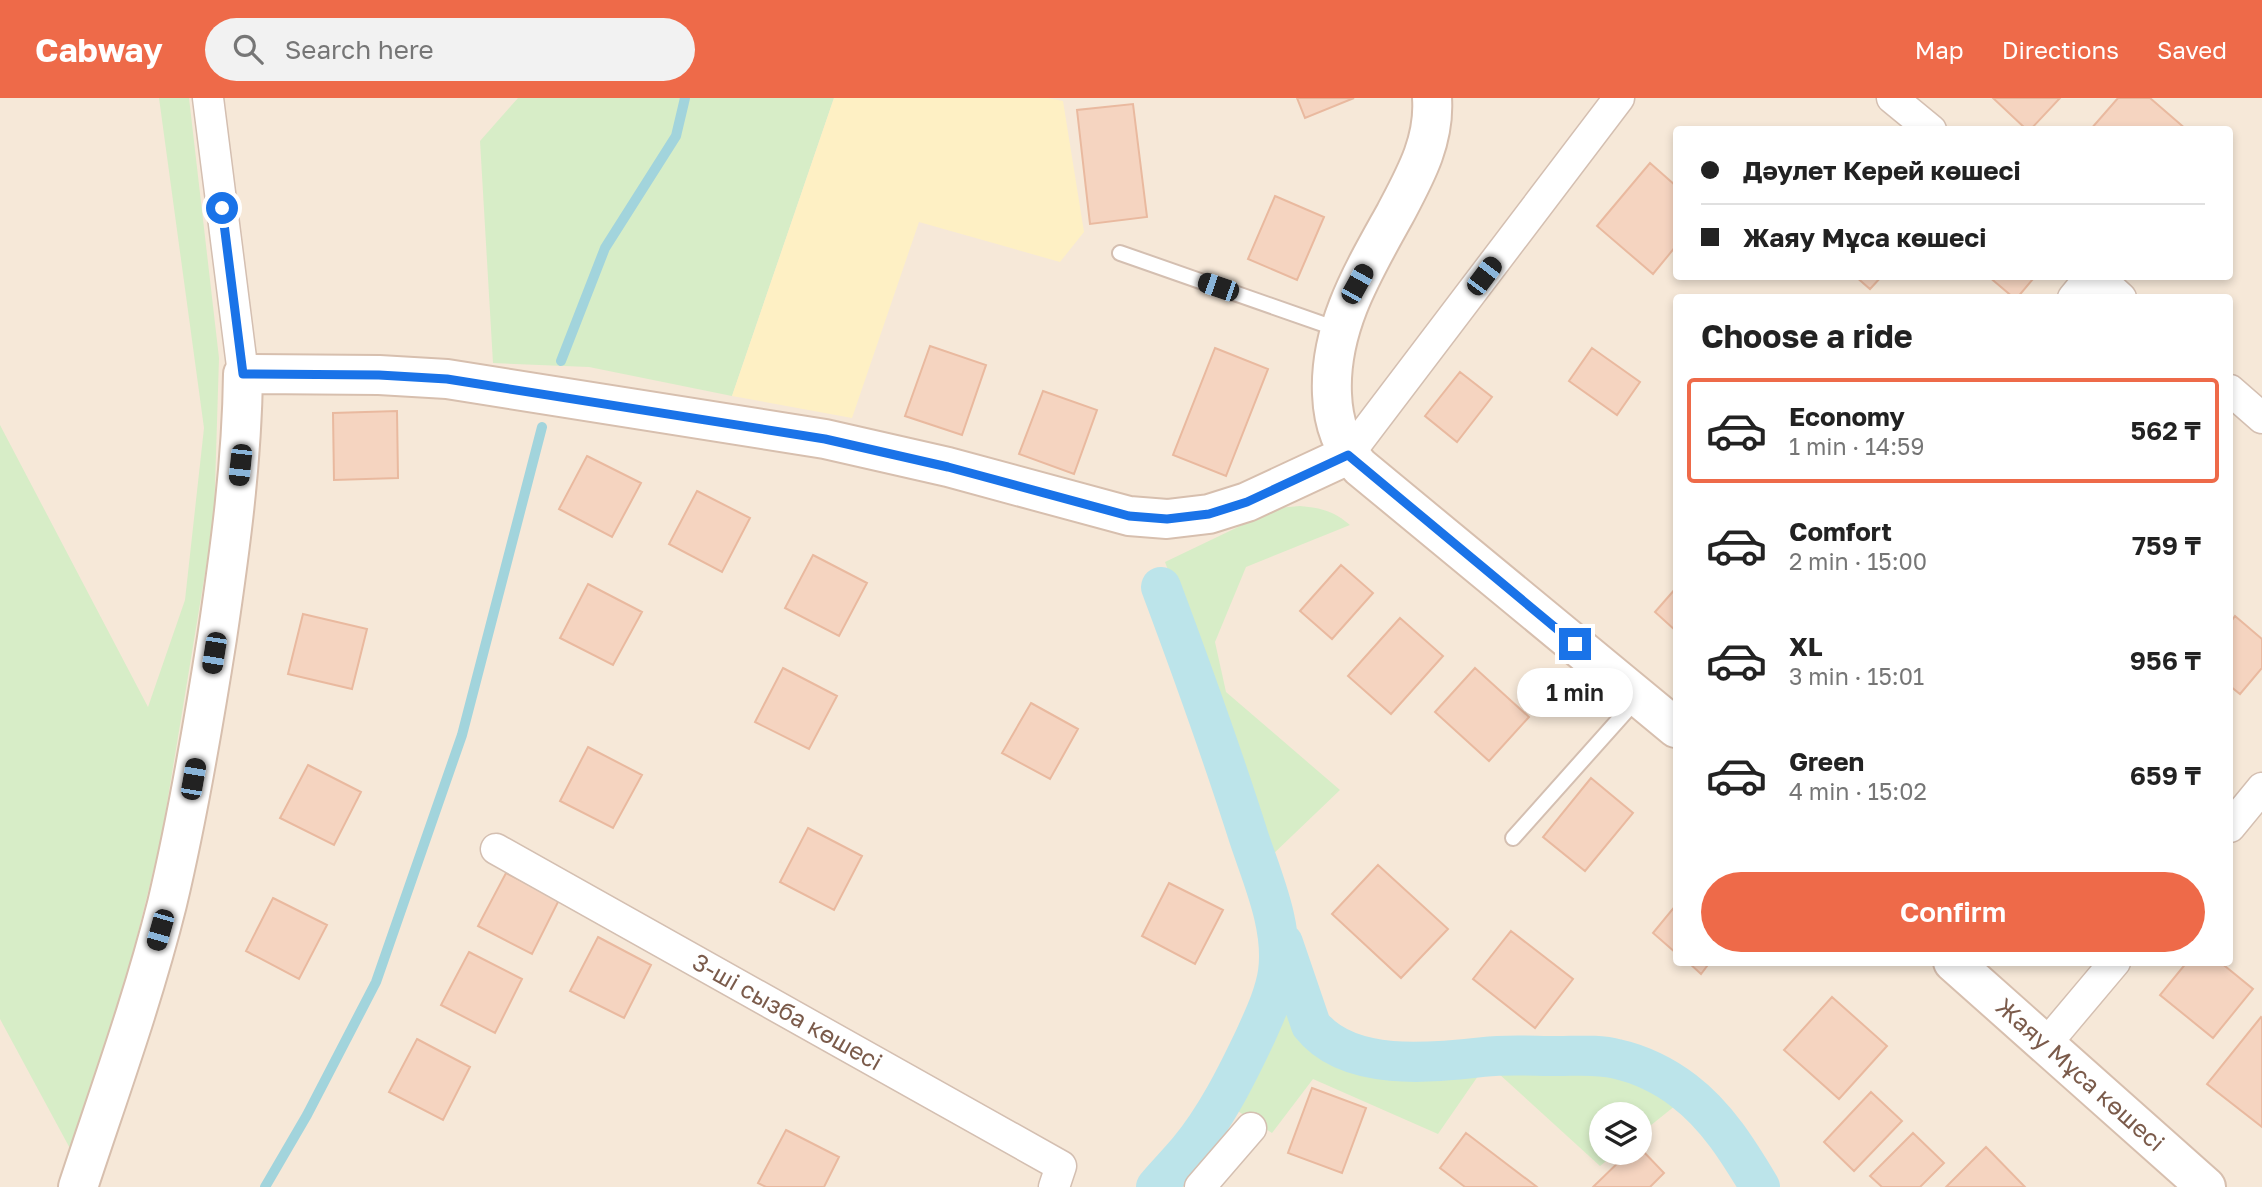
<!DOCTYPE html>
<html lang="en">
<head>
<meta charset="utf-8">
<style>
	:root { --surface:#fff; --page:#f2f2f2; --text:#222; --muted:#767676; --line:#e0e0e0; --accent:#ee6a49 }
	body { margin:0; font-family:"Golos Text",sans-serif; background:var(--page); color:var(--text); height:100vh; display:flex; flex-direction:column; font-size:26px; white-space:nowrap }
	* { box-sizing:border-box; margin:0 }
	p { font-size:23px; color:var(--muted) }
	.icon { flex:none; width:38px; height:38px; fill:none; stroke:currentColor; stroke-width:2; stroke-linecap:round; stroke-linejoin:round }
	.map { position:relative; flex:1; overflow:hidden }
	.side { position:absolute; left:1673px; top:196px; width:560px; height:672px; display:flex; flex-direction:column; background:var(--surface); border-radius:7px; box-shadow:0 4px 10px #0003 }
	.side>* { flex:none }
	.guide { position:absolute; left:1673px; top:28px; width:560px; height:154px; border-radius:7px; box-shadow:0 4px 10px #0003; display:grid; align-content:center; height:154px; padding:0 28px; background:var(--surface) }
	.tools { position:absolute; left:1589px; top:1004px; display:grid; gap:14px }
	.tools a { display:grid; place-items:center; width:63px; height:63px; border-radius:50%; background:var(--surface); box-shadow:0 4px 10px #0003; font-size:35px }
	.end { position:absolute; width:32px; height:32px; margin:-16px; border:9px solid #1a73e8; background:#fff; box-shadow:0 0 0 4px #fff }
	.from { border-radius:50% }
	.bubble { position:absolute; height:49px; border-radius:24px; background:var(--surface); box-shadow:0 4px 10px #0003; font-size:23px; font-weight:600; line-height:49px; text-align:center }
	.car { position:absolute; width:21px; height:42px; margin:-21px -10px; border-radius:9px; box-shadow:0 0 5px 2px #0007; background:linear-gradient(#222 24%,#8ab4d8 0 40%,#222 0 76%,#8ab4d8 0 86%,#222 0) }
	.guide b { display:flex; align-items:center; gap:24px; height:66px; font-size:26px }
	.guide b+b { border-top:2px solid var(--line) }
	.guide i { width:18px; height:18px; background:var(--text) }
	ul { padding:0; list-style:none }
	li { display:flex; align-items:center; gap:21px; height:105px; margin:0 14px 10px; padding:0 14px; border:4px solid transparent; border-radius:7px }
	li div { flex:1 }
	li b { display:block; font-size:26px }
	li em { font-style:normal; font-weight:600 }
	li.active { border-color:var(--accent) }
	li>.icon { width:63px; height:63px; stroke-width:1.5 }
	h2 { padding:0 28px; font-size:32px; line-height:84px }
	.primary-button { display:flex; gap:14px; margin-top:auto; padding:14px 28px }
	.primary-button a { flex:1; height:80px; border-radius:42px; background:var(--accent); color:#fff; font-size:28px; font-weight:600; line-height:80px; text-align:center }
	header { display:flex; align-items:center; gap:42px; box-sizing:border-box; height:98px; padding:0 35px; background:var(--accent); color:#fff }
	header strong { font-size:33px }
	nav { display:flex; gap:38px; margin-inline-start:auto; font-size:24px }
	.search { width:490px; height:63px; background:var(--page); display:flex; align-items:center; gap:18px; box-sizing:border-box; padding:0 24px; border-radius:38px; color:var(--muted); font-size:26px }
	.map>svg:first-child { display:block }
	.residential { fill:#f6e8d8; fill-rule:evenodd }
	.green { fill:#d7edc7 }
	.sand { fill:#fef0c4 }
	.lines { fill:none; stroke-linecap:round; stroke-linejoin:round }
	.stream { stroke:#a2d4dc; stroke-width:10 }
	.canal { stroke:#bce4ea; stroke-width:40 }
	.building { fill:#f5d4c0; stroke:#e9b99f; stroke-width:2 }
	.lane-casing { stroke:#d4bfb1; stroke-width:18 }
	.street-casing { stroke:#d4bfb1; stroke-width:33 }
	.secondary-casing { stroke:#d7bfae; stroke-width:42 }
	.lane { stroke:#fff; stroke-width:14 }
	.street { stroke:#fff; stroke-width:30 }
	.secondary { stroke:#fff; stroke-width:38 }
	.route { stroke:#1a73e8; stroke-width:9 }
	.labels { text-anchor:middle; stroke-width:5; stroke-linejoin:round; paint-order:stroke }
	.street-label { font-size:24px; fill:#7b5b4b; stroke:#fffaf2 }
</style>
</head>
<body>
<header>
<strong>Cabway</strong>
<div class="search"><svg class="icon" aria-label="search" viewBox="0 0 24 24"><circle cx="10" cy="10" r="6"/><path d="M15 15l6 6"/></svg>Search here</div>
<nav><a>Map</a><a>Directions</a><a>Saved</a></nav>
</header>
<div class="map">
<svg width="2262" height="1089" viewBox="0 0 2262 1089">
	<rect width="100%" height="100%" fill="#fef6ea"/>
	<path class="residential" d="M0 0H2262V1089H0ZM1676 32H2230V178H1676ZM1676 200H2230V864H1676ZM1601 1017H1640V1055H1601Z"/>
	<path class="green" d="M159 0H189L219 260 214 421 161 742 124 891 73 1056 0 921V327L148 609 185 502 204 330Z
		M518 0H834L732 298 589 269 493 265 480 43Z
		M1300 408C1321 410 1334 413 1350 427L1246 469 1215 544 1226 594 1340 692 1269 760 1222 616 1165 464 1278 410Z
		M1292 898C1295 913 1297 926 1307 937 1333 967 1396 972 1433 970 1451 970 1469 966 1486 965 1521 963 1559 963 1593 966 1628 970 1652 985 1681 1003L1640 1036V1017H1601V1055H1616L1600 1068 1487 965 1438 1036 1313 981 1272 1035 1233 1010 1272 921Z"/>
	<path class="sand" d="M834 0H1048L1063 3 1084 134 1060 164 919 124 852 320 732 298Z"/>
	<g class="lines">
		<path class="stream" d="M561 263 605 150 676 38 685 0
			M265 1089 307 1017 376 884 462 637 542 329"/>
		<path class="canal" d="M1283 845 1311 927C1348 974 1431 965 1483 959 1508 956 1533 958 1558 958 1577 958 1598 956 1617 961 1640 966 1665 978 1684 993 1717 1018 1739 1054 1760 1089
			M1156 1089C1166 1077 1177 1066 1188 1053 1216 1019 1236 979 1255 939 1264 919 1275 896 1278 874 1284 829 1263 782 1249 740 1222 655 1192 572 1161 489"/>
	</g>
	<path class="building" d="M1297 0H1354L1305 20Z
		M1993 0H2060L2030 32H2027Z
		M2118 0H2150L2187 32H2090Z
		M1133 6 1147 119 1090 126 1077 12Z
		M1650 65 1676 88V148L1653 176 1597 128Z
		M1275 98 1324 119 1297 182 1248 161Z
		M1855 178H1882L1870 191Z
		M1988 178H2030L2033 181 2017 200H2014Z
		M930 248 986 267 962 337 905 318Z
		M1215 250 1268 271 1226 378 1173 357Z
		M1592 250 1640 284 1617 317 1569 283Z
		M1460 274 1492 299 1457 344 1425 318Z
		M1043 293 1097 312 1074 376 1019 356Z
		M397 313 398 380 334 382 333 315Z
		M587 358 641 385 612 439 559 411Z
		M697 393 750 420 722 474 669 446Z
		M813 457 867 485 839 538 785 510Z
		M1341 467 1373 495 1332 541 1300 513Z
		M588 486 642 514 613 567 560 540Z
		M1676 490V533L1655 514Z
		M303 516 367 531 352 591 288 576Z
		M2235 518 2262 541V570L2240 596 2230 588V525Z
		M1400 520 1443 558 1391 616 1348 578Z
		M783 570 837 598 809 651 755 624Z
		M1475 570 1529 619 1489 663 1435 614Z
		M1031 605 1078 631 1050 681 1002 655Z
		M588 649 642 677 613 730 560 703Z
		M308 667 361 694 334 747 280 720Z
		M1591 680 1633 715 1585 773 1543 739Z
		M808 730 862 758 834 812 780 784Z
		M1378 767 1448 831 1401 880 1332 816Z
		M506 775 559 802 532 856 478 828Z
		M1169 785 1223 812 1195 866 1142 838Z
		M273 800 327 827 299 881 246 853Z
		M1676 807V855L1653 835Z
		M1511 833 1573 881 1535 930 1473 881Z
		M598 839 651 867 624 920 570 893Z
		M469 854 522 881 495 935 441 907Z
		M1688 864H1710L1701 876Z
		M2187 864H2220L2253 891 2213 940 2160 897Z
		M1832 899 1887 948 1839 1001 1784 952Z
		M2261 919 2262 920V1029L2207 986Z
		M417 941 470 969 443 1022 389 994Z
		M1312 990 1366 1010 1342 1075 1288 1055Z
		M1871 994 1902 1023 1854 1073 1824 1044Z
		M786 1032 839 1059 824 1089H766L758 1085Z
		M1466 1035 1537 1089H1465L1440 1070Z
		M1913 1035 1944 1065 1920 1089H1882L1870 1078Z
		M1986 1049 2025 1089H1946Z
		M1640 1050 1664 1075 1650 1089H1593L1628 1055H1640Z"/>
	<g class="lines">
		<defs>
			<path id="lane" d="M1120 155 1340 232
				M1513 740 1638 600"/>
			<g id="street">
				<path d="M208 0 243 276"/>
				<path d="M1892 0 1931 32"/>
				<path d="M2097 178 2121 200"/>
				<path d="M2073 200 2091 178"/>
				<path d="M2230 292 2262 320"/>
				<path d="M1348 357 1619 0"/>
				<path d="M2230 729 2262 690"/>
				<path id="s1" d="M496 751 1061 1068 1054 1089"/>
				<path d="M2046 946 2115 864"/>
				<path d="M1200 1089 1251 1030"/>
			</g>
			<g id="secondary">
				<path d="M1432 0C1435 43 1415 78 1395 116 1364 172 1329 229 1332 296 1333 323 1341 349 1360 369L1676 630"/>
				<path id="s2" d="M1953 864 2206 1089"/>
				<path d="M78 1089C109 995 143 902 167 806 188 718 203 629 217 540 230 452 242 365 243 276L379 277 447 281 825 341 948 369 1129 418 1167 421 1209 416 1247 404 1348 357"/>
			</g>
		</defs>
		<use href="#lane" class="lane-casing"/>
		<use href="#street" class="street-casing"/>
		<use href="#secondary" class="secondary-casing"/>
		<use href="#lane" class="lane"/>
		<use href="#street" class="street"/>
		<use href="#secondary" class="secondary"/>
	</g>
	<g class="lines">
		<path class="route" d="M222 110 243 276 379 277 447 281 825 341 948 369 1129 418 1167 421 1209 416 1247 404 1348 357 1575 546"/>
	</g>
	<g class="labels">
		<g class="street-label">
			<text dy="8" stroke="none"><textPath href="#s1" startOffset="334">3-ші сызба көшесі</textPath></text>
			<text dy="8" stroke="none"><textPath href="#s2" startOffset="170">Жаяу Мұса көшесі</textPath></text>
		</g>
	</g>
</svg>
<div class="tools">
<a><svg class="icon" aria-label="layers" viewBox="0 0 24 24"><path d="M12 4l9 5-9 5-9-5zM3 14l9 5 9-5"/></svg></a>
</div>
<i class="end from" style="left:222px;top:110px"></i>
<i class="end" style="left:1575px;top:546px"></i>
<div class="bubble" style="left:1517px;top:570px;width:116px">1 min</div>
<i class="car" style="left:1484px;top:178px;rotate:37deg"></i>
<i class="car" style="left:1357px;top:186px;rotate:29deg"></i>
<i class="car" style="left:1218px;top:189px;rotate:289deg"></i>
<i class="car" style="left:240px;top:367px;rotate:186deg"></i>
<i class="car" style="left:214px;top:555px;rotate:189deg"></i>
<i class="car" style="left:193px;top:681px;rotate:10deg"></i>
<i class="car" style="left:160px;top:832px;rotate:196deg"></i>
<div class="guide">
<b><i class="from"></i>Дәулет Керей көшесі</b>
<b><i></i>Жаяу Мұса көшесі</b>
</div>
<section class="side">
<h2>Choose a ride</h2>
<ul>
<li class="active"><svg class="icon" aria-label="car" viewBox="0 0 24 24"><path d="M5 17H2v-5l4-1 3-4h7l3 4 3 1v5h-3M9 17h6M6 11h13"/><circle cx="7" cy="17" r="2"/><circle cx="17" cy="17" r="2"/></svg><div><b>Economy</b><p>1 min · 14:59</p></div><em>562 ₸</em></li>
<li><svg class="icon" aria-label="car" viewBox="0 0 24 24"><path d="M5 17H2v-5l4-1 3-4h7l3 4 3 1v5h-3M9 17h6M6 11h13"/><circle cx="7" cy="17" r="2"/><circle cx="17" cy="17" r="2"/></svg><div><b>Comfort</b><p>2 min · 15:00</p></div><em>759 ₸</em></li>
<li><svg class="icon" aria-label="car" viewBox="0 0 24 24"><path d="M5 17H2v-5l4-1 3-4h7l3 4 3 1v5h-3M9 17h6M6 11h13"/><circle cx="7" cy="17" r="2"/><circle cx="17" cy="17" r="2"/></svg><div><b>XL</b><p>3 min · 15:01</p></div><em>956 ₸</em></li>
<li><svg class="icon" aria-label="car" viewBox="0 0 24 24"><path d="M5 17H2v-5l4-1 3-4h7l3 4 3 1v5h-3M9 17h6M6 11h13"/><circle cx="7" cy="17" r="2"/><circle cx="17" cy="17" r="2"/></svg><div><b>Green</b><p>4 min · 15:02</p></div><em>659 ₸</em></li>
</ul>
<div class="primary-button"><a>Confirm</a></div>
</section>
</div>
</body>
</html>
